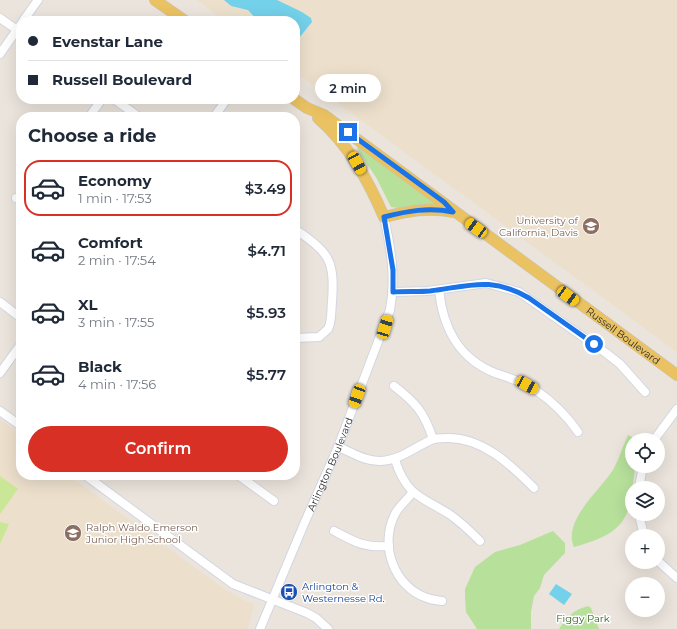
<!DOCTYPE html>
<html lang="en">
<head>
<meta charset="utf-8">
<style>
	:root { --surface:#fff; --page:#f2f2f3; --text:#1f2937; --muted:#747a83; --line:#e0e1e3; --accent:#d93025 }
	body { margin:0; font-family:Montserrat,sans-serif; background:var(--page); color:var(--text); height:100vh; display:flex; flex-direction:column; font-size:15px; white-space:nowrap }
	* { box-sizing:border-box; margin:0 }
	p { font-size:13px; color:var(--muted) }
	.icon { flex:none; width:22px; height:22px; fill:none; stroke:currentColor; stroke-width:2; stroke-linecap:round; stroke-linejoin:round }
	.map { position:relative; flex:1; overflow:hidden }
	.drawer { position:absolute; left:16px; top:112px; width:284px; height:368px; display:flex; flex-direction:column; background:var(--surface); border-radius:16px; box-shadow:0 4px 16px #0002 }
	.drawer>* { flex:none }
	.guide { position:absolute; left:16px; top:16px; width:284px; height:88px; border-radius:16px; box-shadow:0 4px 16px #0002; display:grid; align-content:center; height:88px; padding:0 12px; background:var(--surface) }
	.buttons { position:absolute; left:625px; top:433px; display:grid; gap:8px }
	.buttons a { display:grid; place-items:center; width:40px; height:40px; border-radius:50%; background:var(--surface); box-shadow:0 4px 16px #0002; font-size:20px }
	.end { position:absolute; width:18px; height:18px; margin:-9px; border:5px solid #1a73e8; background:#fff; box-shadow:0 0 0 2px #fff }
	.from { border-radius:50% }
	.bubble { position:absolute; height:28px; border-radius:14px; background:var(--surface); box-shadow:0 4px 16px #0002; font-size:13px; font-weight:600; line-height:28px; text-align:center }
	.car { position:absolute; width:12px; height:24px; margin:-12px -6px; border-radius:5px; box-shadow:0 0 3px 1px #0007; background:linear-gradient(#f5c518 24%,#345 0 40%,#f5c518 0 76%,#345 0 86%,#f5c518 0) }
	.guide b { display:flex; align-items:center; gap:14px; height:38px; font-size:15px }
	.guide b+b { border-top:1px solid var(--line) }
	.guide i { width:10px; height:10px; background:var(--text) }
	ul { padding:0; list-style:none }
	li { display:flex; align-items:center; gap:12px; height:56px; margin:0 8px 6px; padding:0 4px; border:2px solid transparent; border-radius:16px }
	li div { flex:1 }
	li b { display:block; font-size:15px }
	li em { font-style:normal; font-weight:600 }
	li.on { border-color:var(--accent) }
	li>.icon { width:36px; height:36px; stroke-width:1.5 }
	h2 { padding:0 12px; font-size:18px; line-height:48px }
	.button { display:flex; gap:8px; margin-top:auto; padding:8px 12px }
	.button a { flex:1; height:46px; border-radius:24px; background:var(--accent); color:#fff; font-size:16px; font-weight:600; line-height:46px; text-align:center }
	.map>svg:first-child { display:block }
	.education { fill:#ece0cc }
	.green { fill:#b7e09b }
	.pitch { fill:#cae797 }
	.water { fill:#73d1e9 }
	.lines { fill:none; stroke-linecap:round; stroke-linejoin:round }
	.minor-casing { stroke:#d2d6e2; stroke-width:10 }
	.major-casing { stroke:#c3c3c3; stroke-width:12 }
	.minor { stroke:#fff; stroke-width:8 }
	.major { stroke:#ebc262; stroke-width:11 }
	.route { stroke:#1a73e8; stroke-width:5 }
	.labels { text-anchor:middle; stroke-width:3; stroke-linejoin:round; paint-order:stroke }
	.education-label { font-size:10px; fill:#785e54; stroke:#fff; text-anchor:end }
	.street-label { font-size:10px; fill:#2a2a2a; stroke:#fff }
	.transit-label { font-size:10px; fill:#164399; stroke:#fff; text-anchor:start }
	.park-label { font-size:10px; fill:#30641d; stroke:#fff }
</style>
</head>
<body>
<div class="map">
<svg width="677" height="629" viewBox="0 0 677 629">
	<rect width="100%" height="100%" fill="#ebe4dc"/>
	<path class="education" d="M197 0H677V352L295 72V21H225Z
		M0 419 21 435V475H68L227 591 254 605 248 629H0Z"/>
	<path class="green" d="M358 146 437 204 398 208 391 207 377 179 357 148Z
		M628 435 638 440H632V466H635C630 517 629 532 574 547 562 521 601 489 613 470 619 459 623 446 628 435Z
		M553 531 565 543V553L544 575 540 588 534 596 531 612V629H477L466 612 465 596V589L475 567 495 552 520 545Z
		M588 606 591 608 599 629H559C567 617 573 610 588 606Z"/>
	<path class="pitch" d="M0 476 18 489 0 514Z
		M0 522 9 524 0 544Z"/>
	<path class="water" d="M224 0H277L302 12 311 18 312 22 295 43V21H258L248 10 231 6Z
		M556 584 572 594 564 605 549 594Z"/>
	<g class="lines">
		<defs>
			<g id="minor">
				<path d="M0 18 20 32"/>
				<path d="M23 21 38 0"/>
				<path d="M0 54 21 24"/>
				<path d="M114 99 139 117"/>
				<path d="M89 117 102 99"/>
				<path d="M214 117 227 99"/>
				<path d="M16 198H21"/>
				<path d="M295 229C329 253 335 259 332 302 331 311 332 322 328 329L319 337 295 338"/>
				<path d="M439 290C443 328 458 358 495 373 509 378 525 382 537 391 553 402 567 416 578 432"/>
				<path d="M393 292 428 291 486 283 519 292 606 353 620 364 645 392"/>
				<path d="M0 302 21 318"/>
				<path d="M0 373 21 344"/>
				<path d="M394 386C416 403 424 412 433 439"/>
				<path d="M0 411 21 426"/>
				<path d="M654 440 677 409"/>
				<path d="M338 447C352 452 364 461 379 461 399 461 413 448 431 440 436 438 442 438 446 438 482 437 510 464 534 488"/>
				<path d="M395 460C407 496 420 496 449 514 461 522 470 531 480 541"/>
				<path d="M85 475 233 584 307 613 316 618 328 629"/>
				<path d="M238 475 274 501"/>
				<path d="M639 488 643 466"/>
				<path d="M412 493C407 500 399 506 395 514 379 545 394 587 427 598 432 600 437 600 442 601"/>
				<path d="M639 514 644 536"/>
				<path d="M334 531C355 542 364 548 389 546"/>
				<path d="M658 561 677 578"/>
				<path id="s1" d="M260 629 304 524 338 447 390 310C396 278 391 249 384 217"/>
			</g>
			<g id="major">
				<path d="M155 0 185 21"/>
				<path id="s2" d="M294 99 307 108 324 115 677 375"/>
				<path d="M318 118C349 145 368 180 384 217 408 211 429 207 453 212"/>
			</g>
		</defs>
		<use href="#minor" class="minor-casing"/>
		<use href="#major" class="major-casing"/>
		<use href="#minor" class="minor"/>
		<use href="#major" class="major"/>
	</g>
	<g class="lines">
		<path class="route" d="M348 132 444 202 453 212C429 207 407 211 384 217L393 270V292C405 291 418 292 430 291 470 286 491 276 529 298L594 344"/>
	</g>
	<defs>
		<symbol id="university-disc" viewBox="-11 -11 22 22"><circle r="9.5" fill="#8d6e63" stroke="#fff"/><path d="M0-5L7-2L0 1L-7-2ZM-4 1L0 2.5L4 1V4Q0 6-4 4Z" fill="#fff"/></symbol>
		<symbol id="school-disc" viewBox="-11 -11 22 22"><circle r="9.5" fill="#8d6e63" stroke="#fff"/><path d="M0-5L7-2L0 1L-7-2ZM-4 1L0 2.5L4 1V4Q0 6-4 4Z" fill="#fff"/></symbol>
		<symbol id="bus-disc" viewBox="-11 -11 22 22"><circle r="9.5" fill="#1a4fb4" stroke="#fff"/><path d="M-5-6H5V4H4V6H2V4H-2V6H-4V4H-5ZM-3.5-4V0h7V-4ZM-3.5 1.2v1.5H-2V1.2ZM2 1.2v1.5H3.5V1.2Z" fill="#fff"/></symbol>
	</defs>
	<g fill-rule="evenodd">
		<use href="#university-disc" x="581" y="216" width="20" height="20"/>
		<use href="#school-disc" x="63" y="523" width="20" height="20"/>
		<use href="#bus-disc" x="279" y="582" width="20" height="20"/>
	</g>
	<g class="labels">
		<g class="education-label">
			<text x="578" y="224">University of<tspan x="578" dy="12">California, Davis</tspan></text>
			<text x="86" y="531" text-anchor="start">Ralph Waldo Emerson<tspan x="86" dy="12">Junior High School</tspan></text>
		</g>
		<g class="street-label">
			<text dy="4" stroke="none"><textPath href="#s2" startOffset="406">Russell Boulevard</textPath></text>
			<text dy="4" stroke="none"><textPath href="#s1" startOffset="179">Arlington Boulevard</textPath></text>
		</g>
		<g class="transit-label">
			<text x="302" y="590">Arlington &amp;<tspan x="302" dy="12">Westernesse Rd.</tspan></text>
		</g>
		<g class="park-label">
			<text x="583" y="622">Figgy Park</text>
		</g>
	</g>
</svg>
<div class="buttons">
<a><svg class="icon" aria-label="locate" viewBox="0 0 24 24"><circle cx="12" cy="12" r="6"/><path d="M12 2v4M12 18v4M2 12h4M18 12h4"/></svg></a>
<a><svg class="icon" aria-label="layers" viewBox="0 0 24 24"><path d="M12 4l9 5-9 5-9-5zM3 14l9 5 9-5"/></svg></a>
<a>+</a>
<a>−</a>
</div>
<i class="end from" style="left:594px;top:344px"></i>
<i class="end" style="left:348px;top:132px"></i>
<div class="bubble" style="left:315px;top:74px;width:66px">2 min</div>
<i class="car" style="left:357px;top:163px;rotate:151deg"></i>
<i class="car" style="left:476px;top:228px;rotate:306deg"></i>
<i class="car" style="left:568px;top:296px;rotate:126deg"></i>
<i class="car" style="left:385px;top:327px;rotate:17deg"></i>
<i class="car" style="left:527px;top:385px;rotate:119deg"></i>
<i class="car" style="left:357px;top:396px;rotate:200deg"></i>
<div class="guide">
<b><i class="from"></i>Evenstar Lane</b>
<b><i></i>Russell Boulevard</b>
</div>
<section class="drawer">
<h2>Choose a ride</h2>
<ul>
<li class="on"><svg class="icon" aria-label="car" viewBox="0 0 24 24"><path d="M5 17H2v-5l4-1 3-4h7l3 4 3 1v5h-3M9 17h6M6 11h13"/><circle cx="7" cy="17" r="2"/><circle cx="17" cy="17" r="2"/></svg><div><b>Economy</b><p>1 min · 17:53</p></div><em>$3.49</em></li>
<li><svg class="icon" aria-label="car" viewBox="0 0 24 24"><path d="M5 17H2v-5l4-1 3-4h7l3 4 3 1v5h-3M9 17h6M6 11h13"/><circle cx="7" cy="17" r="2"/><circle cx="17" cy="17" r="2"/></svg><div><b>Comfort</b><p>2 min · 17:54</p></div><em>$4.71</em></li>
<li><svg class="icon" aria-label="car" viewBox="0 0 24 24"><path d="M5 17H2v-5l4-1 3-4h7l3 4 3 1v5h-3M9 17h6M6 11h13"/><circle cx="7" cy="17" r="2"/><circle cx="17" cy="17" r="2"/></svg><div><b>XL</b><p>3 min · 17:55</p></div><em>$5.93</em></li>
<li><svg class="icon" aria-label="car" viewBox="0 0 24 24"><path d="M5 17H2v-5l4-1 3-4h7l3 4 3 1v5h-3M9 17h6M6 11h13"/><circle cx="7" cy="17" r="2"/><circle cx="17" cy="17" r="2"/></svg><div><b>Black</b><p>4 min · 17:56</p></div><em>$5.77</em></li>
</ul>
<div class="button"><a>Confirm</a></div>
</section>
</div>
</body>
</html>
